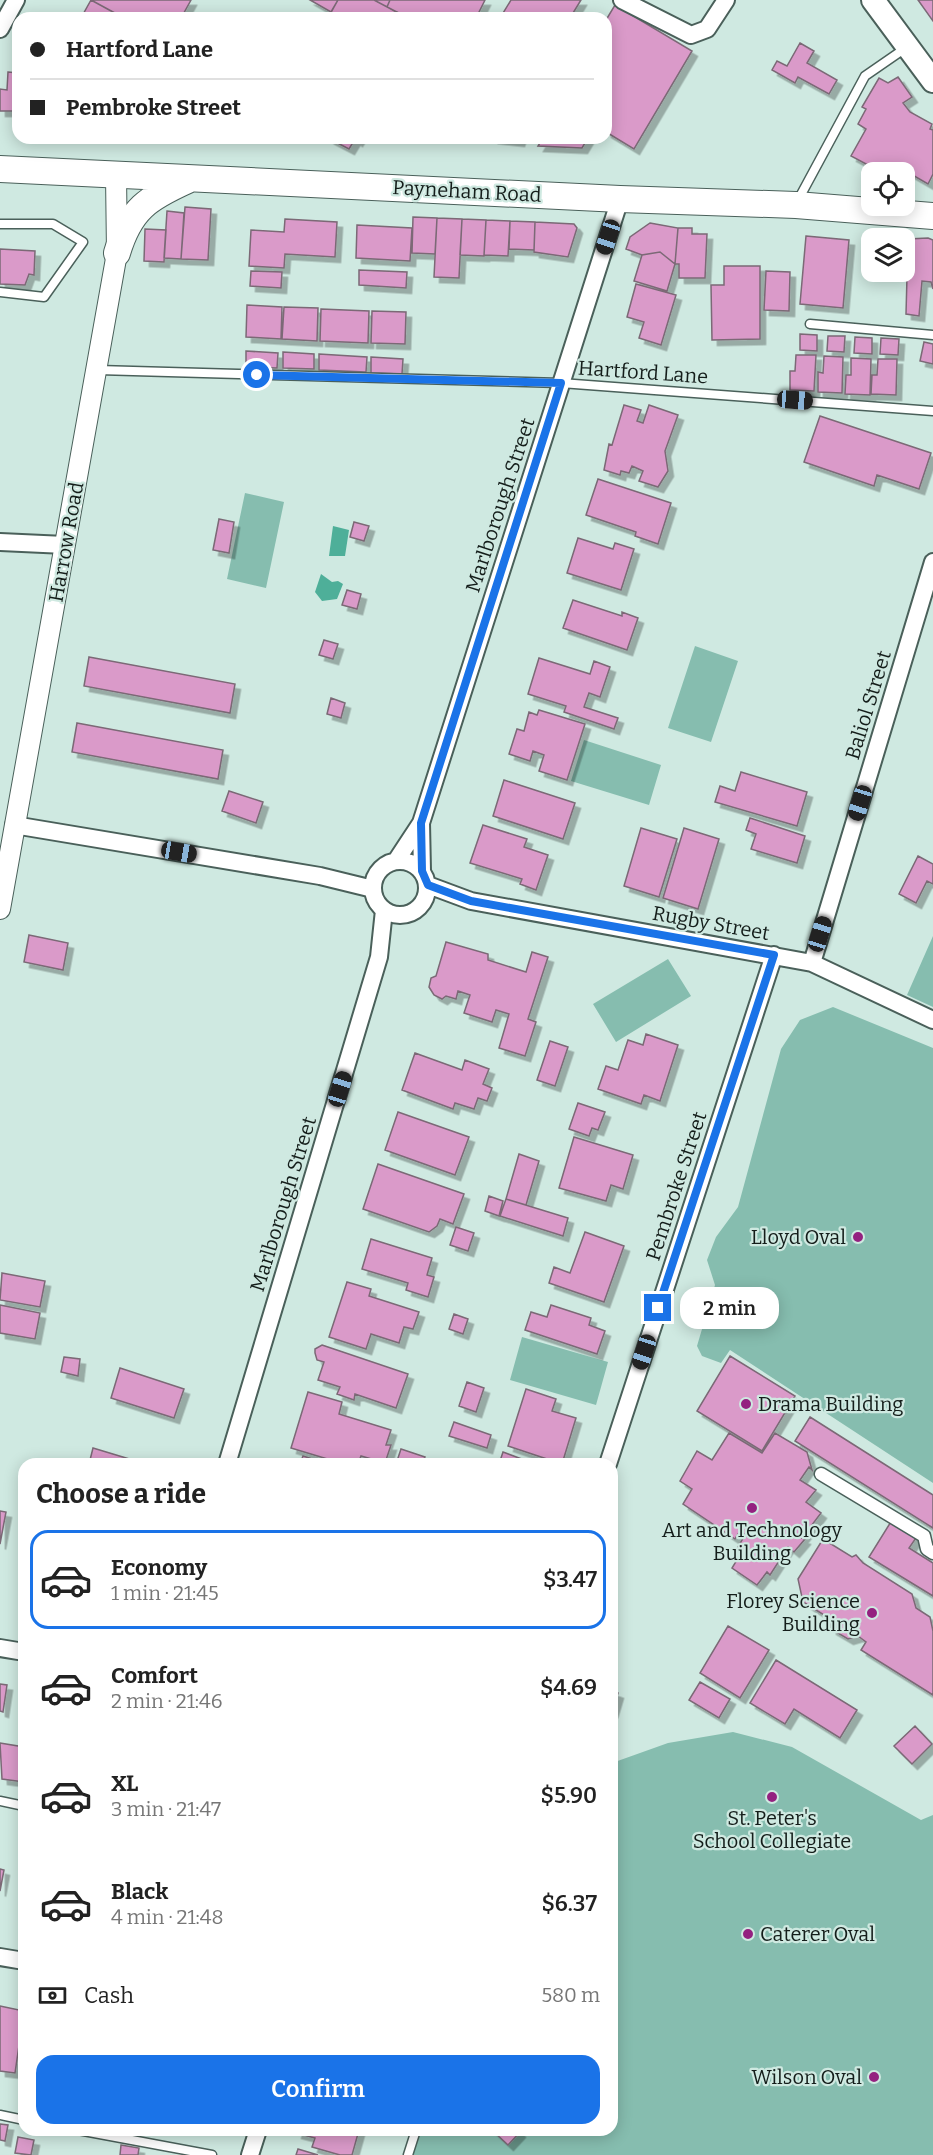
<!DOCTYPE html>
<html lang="en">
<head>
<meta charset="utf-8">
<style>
	:root { --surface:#fff; --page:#f6f6f6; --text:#222; --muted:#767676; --line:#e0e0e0; --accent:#1a73e8 }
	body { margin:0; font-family:Bitter,serif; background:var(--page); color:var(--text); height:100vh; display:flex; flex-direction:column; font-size:22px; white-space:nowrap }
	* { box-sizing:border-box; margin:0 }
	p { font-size:20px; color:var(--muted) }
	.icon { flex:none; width:33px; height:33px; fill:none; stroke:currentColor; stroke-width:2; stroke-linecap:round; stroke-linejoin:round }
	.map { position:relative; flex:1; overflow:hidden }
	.details { position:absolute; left:18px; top:1458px; width:600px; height:678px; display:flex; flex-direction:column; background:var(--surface); border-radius:18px; box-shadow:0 3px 15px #0003 }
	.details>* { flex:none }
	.top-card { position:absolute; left:12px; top:12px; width:600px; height:132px; border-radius:18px; box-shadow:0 3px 15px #0003; display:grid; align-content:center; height:132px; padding:0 18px; background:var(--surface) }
	.tools { position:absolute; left:861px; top:162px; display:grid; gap:12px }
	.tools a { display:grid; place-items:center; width:54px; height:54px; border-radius:12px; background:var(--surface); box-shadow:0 3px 15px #0003; font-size:30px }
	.end { position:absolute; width:27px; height:27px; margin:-14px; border:8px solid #1a73e8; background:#fff; box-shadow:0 0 0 3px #fff }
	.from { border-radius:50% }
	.bubble { position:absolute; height:42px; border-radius:18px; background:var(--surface); box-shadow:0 3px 15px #0003; font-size:20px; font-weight:600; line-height:42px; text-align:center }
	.car { position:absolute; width:18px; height:36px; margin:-18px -9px; border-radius:8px; box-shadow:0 0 4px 2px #0007; background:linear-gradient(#222 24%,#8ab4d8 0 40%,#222 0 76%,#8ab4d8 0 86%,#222 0) }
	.top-card b { display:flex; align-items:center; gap:21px; height:57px; font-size:22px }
	.top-card b+b { border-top:2px solid var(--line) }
	.top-card i { width:15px; height:15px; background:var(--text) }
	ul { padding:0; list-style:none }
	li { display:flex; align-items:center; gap:18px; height:99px; margin:0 12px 9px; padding:0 6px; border:3px solid transparent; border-radius:18px }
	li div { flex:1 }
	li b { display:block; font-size:22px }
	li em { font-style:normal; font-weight:600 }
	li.on { border-color:var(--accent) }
	li>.icon { width:54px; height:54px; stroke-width:1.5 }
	h2 { padding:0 18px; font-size:27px; line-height:72px }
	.pay { display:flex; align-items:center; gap:15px; height:66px; padding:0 18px; font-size:22px }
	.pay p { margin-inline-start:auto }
	.button { display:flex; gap:12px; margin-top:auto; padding:12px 18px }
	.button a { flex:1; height:69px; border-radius:18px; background:var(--accent); color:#fff; font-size:24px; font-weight:600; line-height:69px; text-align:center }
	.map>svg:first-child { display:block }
	.green { fill:#86bdaf }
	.water { fill:#4eaf99 }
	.building { fill:#da9ac9; stroke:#7b6976; stroke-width:1.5; filter:url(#shadow) }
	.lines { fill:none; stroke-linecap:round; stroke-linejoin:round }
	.service-casing { stroke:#4a605a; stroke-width:11 }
	.pedestrian-casing { stroke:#4a605a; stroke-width:15 }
	.minor-casing { stroke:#4a605a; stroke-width:20 }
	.tertiary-casing { stroke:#4a605a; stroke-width:22 }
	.secondary-casing { stroke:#4a605a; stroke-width:26 }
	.primary-casing { stroke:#4a605a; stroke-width:28 }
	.service { stroke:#fff; stroke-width:8 }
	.pedestrian { stroke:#fff; stroke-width:12 }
	.minor { stroke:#fff; stroke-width:16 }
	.tertiary { stroke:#fff; stroke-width:20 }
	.secondary { stroke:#fff; stroke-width:22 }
	.primary { stroke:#fff; stroke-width:26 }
	.route { stroke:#1a73e8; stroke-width:8 }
	.poi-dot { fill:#942180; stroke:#cfe9e1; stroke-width:2 }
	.labels { text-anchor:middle; stroke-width:4.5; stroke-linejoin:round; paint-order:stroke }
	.street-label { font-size:20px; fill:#141d1a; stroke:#cfe9e1 }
	.poi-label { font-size:20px; fill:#141d1a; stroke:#cfe9e1; text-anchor:end }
</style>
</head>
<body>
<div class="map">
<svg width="933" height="2155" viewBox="0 0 933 2155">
	<defs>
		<filter id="shadow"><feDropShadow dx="5.5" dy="5.5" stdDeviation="0" flood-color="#0004"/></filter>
	</defs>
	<rect width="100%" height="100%" fill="#cfe9e1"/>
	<path class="green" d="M245 493 284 502 266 588 227 579Z
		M695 646 738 661 711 742 668 728Z
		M584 740 661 765 649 805 571 781Z
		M933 936V1007L907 995Z
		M668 959 691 996 616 1042 593 1004Z
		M833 1007 933 1048V1483L730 1350 721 1363 702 1356 697 1346 715 1285 707 1260 716 1237 738 1207 781 1049 800 1020Z
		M522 1337 608 1362 596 1405 510 1380Z
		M733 1732 792 1747 921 1820 933 1815V2155H408L416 2130H612V1763L668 1743Z"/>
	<path class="water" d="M333 526 349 530 345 556H329Z
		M321 574 332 582 338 581 343 584 337 599 322 601 315 592Z"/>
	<path class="building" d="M91 0H191L181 18H124Z
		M91 0 124 18H81Z
		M310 0H338L331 12Z
		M338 0H374L397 12 394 18H328Z
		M374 0H390L387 7Z
		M390 0H485L476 18H407L387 7Z
		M511 0H581L570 18H500Z
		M918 0H933V21Z
		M615 5 692 51 634 149 606 132V20Z
		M397 12 407 18H394Z
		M800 43 814 51 807 63 837 80 829 94 798 77 795 83 772 70 777 61 787 66Z
		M8 72 18 73V111H0V89L7 90Z
		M898 77 912 97 903 103 910 112 932 124 930 129 933 130V174L928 184 904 170 881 172 851 156 866 129 858 124 866 109 862 107 879 78 888 83Z
		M328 138H359L357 141 355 139 349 149Z
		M492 138H520L519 141Z
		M543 138H588L582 148 538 146Z
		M185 207 211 209 208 260 181 259Z
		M167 211 184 213 181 259 164 258Z
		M413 217 437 218 435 254 412 253Z
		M437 218 462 219 459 278 434 277Z
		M285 219 337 222 335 257 285 254 284 268 249 266 251 230 284 232Z
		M462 219 486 220 484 256 460 255Z
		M486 220 510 221 508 256 484 255Z
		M510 221 535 222 534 250 509 249Z
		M535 222 574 224 577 228 568 257 534 252Z
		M650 223 678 228 675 264 660 252 642 255 626 249 630 237Z
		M357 225 412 228 410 261 356 258Z
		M678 228H692V234H707L705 278H679V264H675Z
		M145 229 166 230 164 262 144 261Z
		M806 236 849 240 843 308 800 304Z
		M928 238 933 240V289L931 282 922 281 919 316 906 314 908 239Z
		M0 249 35 251 34 275 29 274 25 285 0 284Z
		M660 252 675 264 667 291 634 281 642 255Z
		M724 266H760V339L712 340 711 285H724Z
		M359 270 407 272 406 288 359 285Z
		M251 271 282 272 281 288 250 286Z
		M766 271 790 272 789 311 764 310Z
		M636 284 676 295 661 345 639 338 644 322 627 317Z
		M247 305 282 307 281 339 246 337Z
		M284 307 318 308 317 341 282 339Z
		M321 309 369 311 368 343 320 341Z
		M372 311 406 312 405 344 371 343Z
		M800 334 817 335V351L800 350Z
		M828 336H845L844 352 827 351Z
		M855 337 872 338V354L854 353Z
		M881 338 899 339 898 355 880 354Z
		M924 342 933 344V364L920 361Z
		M246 351 278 353 277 368 246 367Z
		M283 352 314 354V369L283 368Z
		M319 354 367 357 366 372 319 370Z
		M796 355H816L814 391 790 390V371H795Z
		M824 356 843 357 842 393 818 392V372L823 373Z
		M371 357 403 359 402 374 371 373Z
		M851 358 871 359 870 395 845 394 846 375H851Z
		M878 359H897L896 395 871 394 872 375H877Z
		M624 405 641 410 637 421 643 423 649 405 678 415 665 451 668 471 658 487 639 481 643 471 632 466 629 473 621 471 620 475 604 470 609 444 612 445Z
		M820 416 931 453 919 489 877 475 874 486 804 462Z
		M598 479 671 503 658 544 635 536 636 532 586 515Z
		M219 519 234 522 229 553 213 550Z
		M354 522 369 526 364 541 350 537Z
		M578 538 613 549 615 543 634 549 621 590 567 573Z
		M347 590 361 594 357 609 342 605Z
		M573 600 622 616V612L638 618 627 650 563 628Z
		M324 640 338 644 333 659 319 655Z
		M89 657 235 684 230 713 84 686Z
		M539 658 590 674 594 661 610 667 600 697 589 693 584 707 618 718 614 729 564 712 566 706 528 694Z
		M331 698 345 703 341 718 327 714Z
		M539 710 585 724 567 780 539 771 544 755 533 751 530 761 509 754 517 729 524 731 529 712 537 715Z
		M77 723 223 750 218 779 72 752Z
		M741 772 807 792 797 826 715 802 720 786 735 791Z
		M504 780 575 803 563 839 493 816Z
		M229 791 263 802 256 823 222 811Z
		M750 818 805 836 797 863 751 849 756 834 746 830Z
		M483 825 527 839 524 847 548 855 536 890 520 884 522 879 470 863Z
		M641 828 677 839 659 897 624 886Z
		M684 828 719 839 698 909 663 898Z
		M918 856 933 864V884L927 881 916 903 899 894Z
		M29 935 68 943 63 970 24 962Z
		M446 942 488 954V960L526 972 532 952 548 957 528 1019 536 1022 525 1056 499 1048 509 1014 496 1010 492 1022 464 1013 470 995 458 991 456 999 446 996 442 999 434 995 429 987 431 978 436 976Z
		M646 1034 678 1045 660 1101 644 1095 641 1104 598 1089 606 1066 618 1070 628 1040 643 1045Z
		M550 1041 568 1047 555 1086 537 1080Z
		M415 1053 462 1070 465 1060 489 1069 483 1084 492 1088 487 1101 478 1098 474 1109 455 1103 453 1109 402 1090Z
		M578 1103 605 1112 598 1130 592 1128 589 1136 569 1129Z
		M398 1112 469 1137 455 1175 385 1150Z
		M574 1137 633 1155 623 1189 611 1185 606 1201 559 1188Z
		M519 1154 539 1161 526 1205 506 1199Z
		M378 1164 464 1194 453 1224 440 1219 437 1226 429 1232 363 1209Z
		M489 1196 503 1201 499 1216 485 1211Z
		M506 1199 568 1218 563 1236 500 1216Z
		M456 1227 474 1233 468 1251 450 1245Z
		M585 1232 624 1246 604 1302 549 1283 554 1267 570 1273Z
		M371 1239 432 1258 427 1275 434 1277 428 1297 406 1290 408 1283 362 1269Z
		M2 1273 45 1281 40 1307 0 1300Z
		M347 1282 371 1289 369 1296 419 1312 413 1329 404 1327 399 1343 371 1334 366 1349 329 1337Z
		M0 1305 40 1313 35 1339 0 1333Z
		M551 1305 591 1318 589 1325 605 1331 597 1354 525 1330 531 1312 547 1317Z
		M454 1314 468 1319 463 1334 449 1329Z
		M322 1345 408 1374 396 1408 355 1394 354 1400 337 1394 340 1387 318 1380 324 1362 317 1360 315 1353V1349Z
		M730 1356 795 1396 762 1451 697 1411Z
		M64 1357 80 1359 78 1376 61 1372Z
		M120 1368 184 1389 174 1418 111 1398Z
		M467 1382 484 1388 476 1412 459 1406Z
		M526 1389 556 1399 552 1411 576 1418 562 1464 508 1446Z
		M308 1392 342 1402 339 1414 391 1430 386 1445H391L385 1463 361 1456 358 1464H344L291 1448Z
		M810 1417 933 1495V1528L795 1441Z
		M454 1422 491 1435 487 1448 449 1436Z
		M729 1433 762 1453 775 1433 807 1452 812 1470 809 1467 800 1480 816 1490 806 1502 821 1513 802 1538 805 1539 794 1552 788 1547 770 1575 767 1572 757 1585 732 1568 740 1555 735 1552 745 1535 740 1531 735 1539 683 1504 692 1489 680 1481 697 1451 712 1460Z
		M93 1448 146 1464H89Z
		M401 1449 425 1457 422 1464H396Z
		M503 1452 535 1464H499Z
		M303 1456 322 1462 321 1464H300Z
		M0 1511 6 1512 0 1544Z
		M892 1520 918 1535 909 1548 933 1563V1596L869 1557Z
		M823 1539 852 1557 856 1555 863 1563 912 1594 916 1608 930 1617 933 1631V1695L861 1650 866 1642 858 1636 848 1639 831 1629 829 1618 803 1602 798 1579Z
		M728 1626 769 1650 740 1698 700 1673Z
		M776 1660 857 1710 840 1738 794 1709 785 1724 750 1703Z
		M700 1682 730 1699 719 1718 689 1700Z
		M0 1684 7 1685 3 1712 0 1711Z
		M612 1691 618 1693 612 1713Z
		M915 1726 932 1744 912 1764 894 1746Z
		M0 1743 24 1747V1782L2 1779Z
		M0 1869 4 1870 0 1891Z
		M0 2006 24 2011 15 2073 0 2071Z
		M0 2124 8 2125 5 2141 0 2140Z
		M297 2130H359L352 2155H340L312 2147 315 2138 296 2133Z
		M492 2130H518L520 2132 508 2145Z
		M18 2137 34 2140 31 2155 15 2153Z
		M121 2145 139 2148 138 2155H120Z
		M298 2149 318 2155H296Z"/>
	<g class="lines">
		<defs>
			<path id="service" d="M797 202 865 76 907 47
				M0 224H53L83 242 44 297 0 292
				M810 324 933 335
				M98 370 561 383 933 411
				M0 1801 24 1806
				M0 2115 24 2120
				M78 2130 212 2155
				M408 2155 416 2130"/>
			<path id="pedestrian" d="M821 1474 924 1536 927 1549 933 1553"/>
			<path id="minor" d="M622 0 691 35 707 29 726 0
				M0 29 16 0
				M0 542 65 545
				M421 823 422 871
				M14 825 320 876 373 889
				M373 888a27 27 0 1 1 54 0a27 27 0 1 1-54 0Z
				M396 861 421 823 620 199
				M428 885 471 901 812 963 933 1020
				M812 963 933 562
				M227 1464 379 957 384 910
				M608 1464 774 955
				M0 1648 24 1652
				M0 1957 24 1961
				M250 2155 258 2130"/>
			<path id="tertiary" d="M0 909 117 253 116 175"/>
			<path id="secondary" d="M873 0 933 81"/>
			<path id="primary" d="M0 169 620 199 796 205 933 216
				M117 253C130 209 148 198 188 180"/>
		</defs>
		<use href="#service" class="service-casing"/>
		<use href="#pedestrian" class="pedestrian-casing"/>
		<use href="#minor" class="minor-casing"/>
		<use href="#tertiary" class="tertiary-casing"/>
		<use href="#secondary" class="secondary-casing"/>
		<use href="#primary" class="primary-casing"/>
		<use href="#service" class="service"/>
		<use href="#pedestrian" class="pedestrian"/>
		<use href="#minor" class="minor"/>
		<use href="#tertiary" class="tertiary"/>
		<use href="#secondary" class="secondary"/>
		<use href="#primary" class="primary"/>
	</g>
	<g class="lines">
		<path class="route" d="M257 375 561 383 421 823 422 871 428 885 471 901 774 955 658 1308"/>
	</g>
	<g class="poi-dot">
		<circle cx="858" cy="1237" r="6"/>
		<circle cx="746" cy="1404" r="6"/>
		<circle cx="752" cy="1508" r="6"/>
		<circle cx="872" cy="1613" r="6"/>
		<circle cx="772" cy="1797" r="6"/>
		<circle cx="748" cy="1934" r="6"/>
		<circle cx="874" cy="2077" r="6"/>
	</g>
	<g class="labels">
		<g class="street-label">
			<text transform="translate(467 191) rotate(3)" y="7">Payneham Road</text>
			<text transform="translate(643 372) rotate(4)" y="7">Hartford Lane</text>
			<text transform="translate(500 505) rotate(-72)" y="7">Marlborough Street</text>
			<text transform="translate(66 542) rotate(-80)" y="7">Harrow Road</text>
			<text transform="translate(868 705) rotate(-73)" y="7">Baliol Street</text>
			<text transform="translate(711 923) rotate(10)" y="7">Rugby Street</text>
			<text transform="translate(676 1186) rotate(-72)" y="7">Pembroke Street</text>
			<text transform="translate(283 1204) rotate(-73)" y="7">Marlborough Street</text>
		</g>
		<g class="poi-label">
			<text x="846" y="1244">Lloyd Oval</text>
			<text x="758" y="1411" text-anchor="start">Drama Building</text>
			<text x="752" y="1537" text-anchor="middle">Art and Technology<tspan x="752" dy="23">Building</tspan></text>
			<text x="860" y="1608">Florey Science<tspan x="860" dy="23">Building</tspan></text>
			<text x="772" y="1825" text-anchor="middle">St. Peter's<tspan x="772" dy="23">School Collegiate</tspan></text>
			<text x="760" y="1941" text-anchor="start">Caterer Oval</text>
			<text x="862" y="2084">Wilson Oval</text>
		</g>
	</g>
</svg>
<div class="tools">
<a><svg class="icon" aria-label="locate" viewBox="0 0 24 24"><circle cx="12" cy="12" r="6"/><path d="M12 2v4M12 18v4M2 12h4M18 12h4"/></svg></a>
<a><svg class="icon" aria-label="layers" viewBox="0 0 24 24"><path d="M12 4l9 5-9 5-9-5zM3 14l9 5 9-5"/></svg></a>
</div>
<i class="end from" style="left:257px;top:375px"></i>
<i class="end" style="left:658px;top:1308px"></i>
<div class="bubble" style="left:680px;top:1287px;width:99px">2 min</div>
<i class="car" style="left:608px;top:237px;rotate:198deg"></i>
<i class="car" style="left:795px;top:400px;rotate:94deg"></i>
<i class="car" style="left:860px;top:803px;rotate:197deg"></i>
<i class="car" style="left:179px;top:852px;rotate:100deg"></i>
<i class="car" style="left:820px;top:934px;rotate:17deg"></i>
<i class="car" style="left:340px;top:1089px;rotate:17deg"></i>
<i class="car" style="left:644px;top:1352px;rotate:198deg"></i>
<div class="top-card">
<b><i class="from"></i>Hartford Lane</b>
<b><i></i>Pembroke Street</b>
</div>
<section class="details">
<h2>Choose a ride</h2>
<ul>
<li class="on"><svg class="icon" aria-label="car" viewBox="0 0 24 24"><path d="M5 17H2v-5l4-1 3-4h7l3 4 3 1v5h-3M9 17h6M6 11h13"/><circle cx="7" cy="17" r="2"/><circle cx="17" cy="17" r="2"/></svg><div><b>Economy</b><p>1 min · 21:45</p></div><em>$3.47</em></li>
<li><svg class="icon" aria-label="car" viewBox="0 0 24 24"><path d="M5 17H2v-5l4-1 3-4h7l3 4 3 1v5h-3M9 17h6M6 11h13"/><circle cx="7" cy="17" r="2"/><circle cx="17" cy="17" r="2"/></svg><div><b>Comfort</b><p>2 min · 21:46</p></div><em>$4.69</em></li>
<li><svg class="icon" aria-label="car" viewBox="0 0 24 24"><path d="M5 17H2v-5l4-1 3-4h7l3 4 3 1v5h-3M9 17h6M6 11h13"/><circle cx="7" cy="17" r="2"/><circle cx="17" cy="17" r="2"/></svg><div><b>XL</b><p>3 min · 21:47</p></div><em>$5.90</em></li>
<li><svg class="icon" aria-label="car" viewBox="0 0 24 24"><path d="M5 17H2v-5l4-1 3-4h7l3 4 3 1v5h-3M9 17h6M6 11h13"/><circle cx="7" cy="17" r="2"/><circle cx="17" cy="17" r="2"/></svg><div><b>Black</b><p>4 min · 21:48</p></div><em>$6.37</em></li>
</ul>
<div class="pay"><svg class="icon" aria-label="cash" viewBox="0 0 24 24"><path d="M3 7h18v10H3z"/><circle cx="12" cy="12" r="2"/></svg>Cash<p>580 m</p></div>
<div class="button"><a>Confirm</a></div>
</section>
</div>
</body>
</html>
